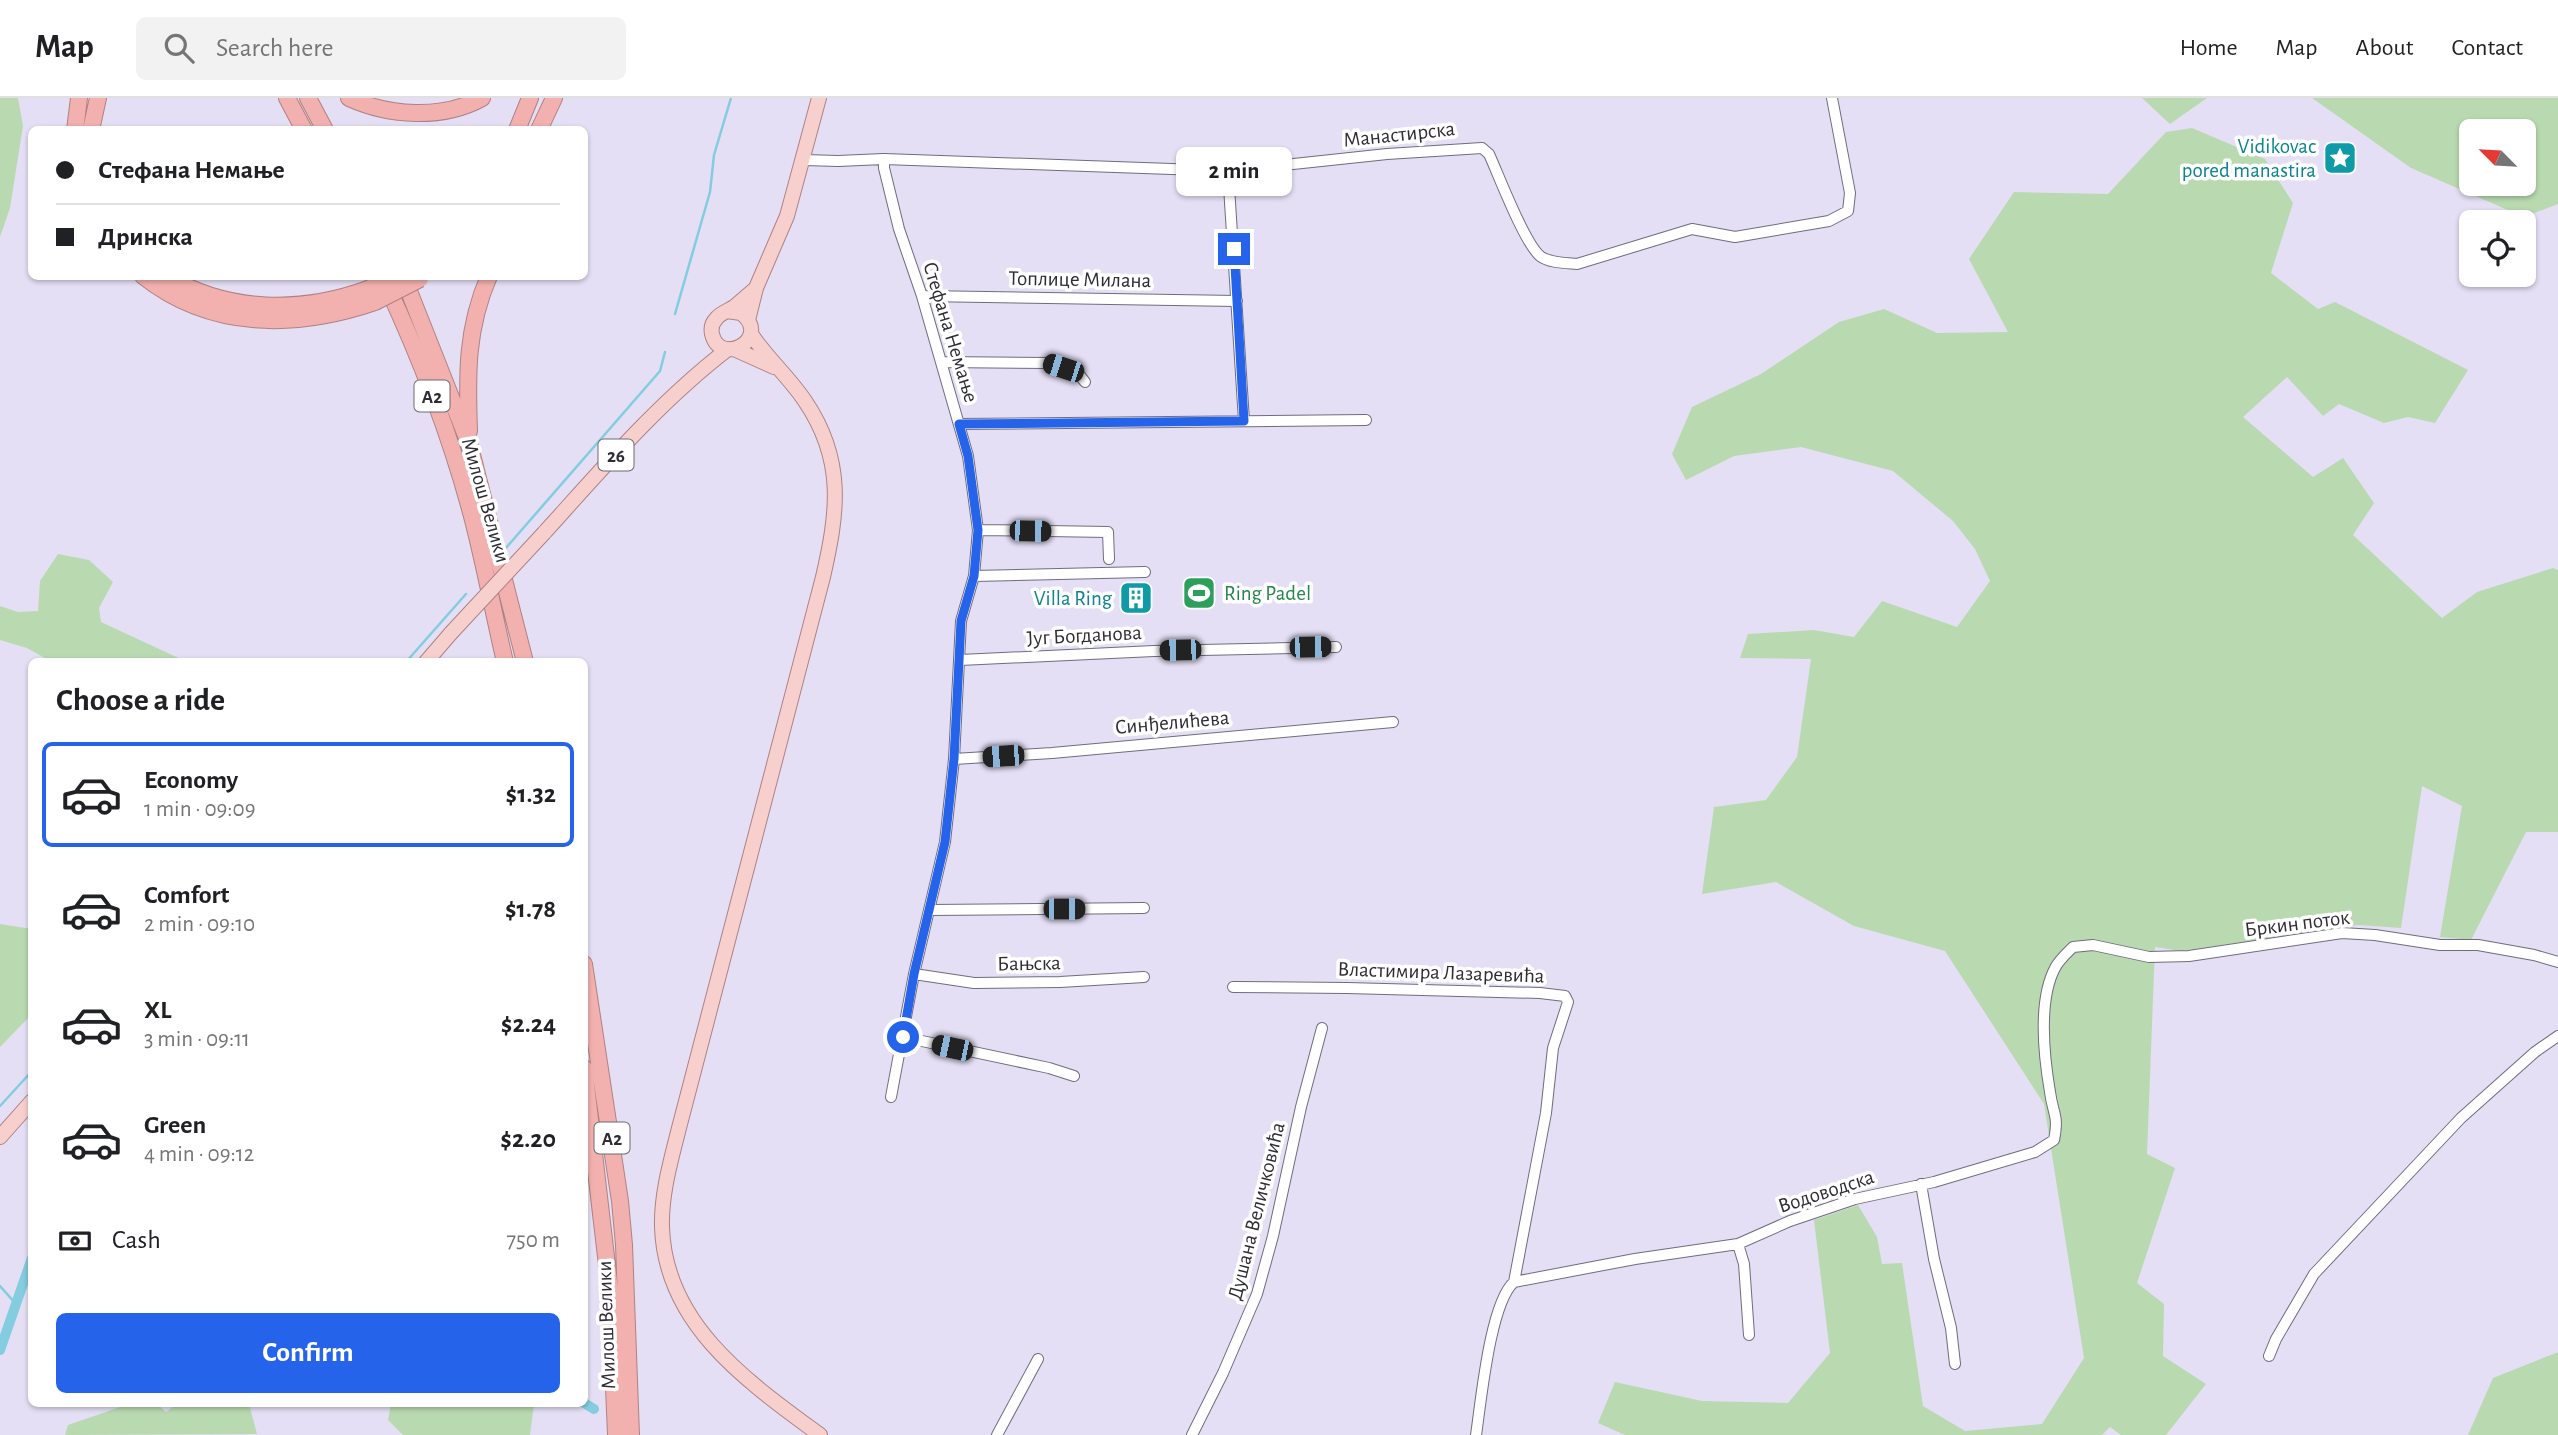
<!DOCTYPE html>
<html lang="en">
<head>
<meta charset="utf-8">
<style>
	:root { --surface:#fff; --page:#f2f2f2; --text:#202124; --muted:#757577; --line:#e0e0e0; --accent:#2563eb }
	body { margin:0; font-family:"Alegreya Sans",sans-serif; background:var(--page); color:var(--text); height:100vh; display:flex; flex-direction:column; font-size:26px; white-space:nowrap }
	* { box-sizing:border-box; margin:0 }
	p { font-size:23px; color:var(--muted) }
	.icon { flex:none; width:38px; height:38px; fill:none; stroke:currentColor; stroke-width:2; stroke-linecap:round; stroke-linejoin:round }
	.map { position:relative; flex:1; overflow:hidden }
	.details { position:absolute; left:28px; top:560px; width:560px; height:749px; display:flex; flex-direction:column; background:var(--surface); border-radius:10px; box-shadow:0 2px 5px #0004 }
	.details>* { flex:none }
	.banner { position:absolute; left:28px; top:28px; width:560px; height:154px; border-radius:10px; box-shadow:0 2px 5px #0004; display:grid; align-content:center; height:154px; padding:0 28px; background:var(--surface) }
	.needle { width:46px; rotate:294deg }
	.fabs { position:absolute; left:2459px; top:21px; display:grid; gap:14px }
	.fabs a { display:grid; place-items:center; width:77px; height:77px; border-radius:10px; background:var(--surface); box-shadow:0 2px 5px #0004; font-size:35px }
	.end { position:absolute; width:32px; height:32px; margin:-16px; border:9px solid #2563eb; background:#fff; box-shadow:0 0 0 4px #fff }
	.from { border-radius:50% }
	.bubble { position:absolute; height:49px; border-radius:10px; background:var(--surface); box-shadow:0 2px 5px #0004; font-size:23px; font-weight:700; line-height:49px; text-align:center }
	.car { position:absolute; width:21px; height:42px; margin:-21px -10px; border-radius:9px; box-shadow:0 0 5px 2px #0007; background:linear-gradient(#222 24%,#8ab4d8 0 40%,#222 0 76%,#8ab4d8 0 86%,#222 0) }
	.banner b { display:flex; align-items:center; gap:24px; height:66px; font-size:26px }
	.banner b+b { border-top:2px solid var(--line) }
	.banner i { width:18px; height:18px; background:var(--text) }
	ul { padding:0; list-style:none }
	li { display:flex; align-items:center; gap:21px; height:105px; margin:0 14px 10px; padding:0 14px; border:4px solid transparent; border-radius:10px }
	li div { flex:1 }
	li b { display:block; font-size:26px }
	li em { font-style:normal; font-weight:700 }
	li.on { border-color:var(--accent) }
	li>.icon { width:63px; height:63px; stroke-width:1.5 }
	h2 { padding:0 28px; font-size:32px; line-height:84px }
	.pay { display:flex; align-items:center; gap:18px; height:77px; padding:0 28px; font-size:26px }
	.pay p { margin-inline-start:auto }
	.cta { display:flex; gap:14px; margin-top:auto; padding:14px 28px }
	.cta a { flex:1; height:80px; border-radius:10px; background:var(--accent); color:#fff; font-size:28px; font-weight:700; line-height:80px; text-align:center }
	header { display:flex; align-items:center; gap:42px; box-sizing:border-box; height:98px; padding:0 35px; background:var(--surface); border-bottom:2px solid var(--line) }
	header strong { font-size:33px }
	nav { display:flex; gap:38px; margin-inline-start:auto; font-size:24px }
	.search { width:490px; height:63px; background:var(--page); display:flex; align-items:center; gap:18px; box-sizing:border-box; padding:0 24px; border-radius:10px; color:var(--muted); font-size:26px }
	.map>svg:first-child { display:block }
	.green { fill:#b9dab0; fill-rule:evenodd }
	.lines { fill:none; stroke-linecap:round; stroke-linejoin:round }
	.stream { stroke:#84cce0; stroke-width:2.5 }
	.canal { stroke:#84cce0; stroke-width:10 }
	.minor-casing { stroke:#706c7e; stroke-width:12 }
	.major-casing { stroke:#ae8283; stroke-width:16 }
	.highway-casing { stroke:#ae8283; stroke-width:18 }
	.minor { stroke:#fff; stroke-width:10 }
	.major { stroke:#f7d0ce; stroke-width:14 }
	.highway { stroke:#f2b0ae; stroke-width:16 }
	.major-bridge-casing { stroke:#ae8283; stroke-width:16; stroke-linecap:butt }
	.highway-bridge-casing { stroke:#ae8283; stroke-width:18; stroke-linecap:butt }
	.major-bridge { stroke:#f7d0ce; stroke-width:14 }
	.highway-bridge { stroke:#f2b0ae; stroke-width:16 }
	.route { stroke:#2563eb; stroke-width:9 }
	.labels { text-anchor:middle; stroke-width:7; stroke-linejoin:round; paint-order:stroke }
	.shield { fill:#fff; stroke:#6d6b71; stroke-width:2 }
	.shield-label { font-size:19px; font-weight:bold; fill:#2f2c34 }
	.street-label { font-size:21px; fill:#2f2c34; stroke:#fff }
	.culture-label { font-size:21px; fill:#0d838f; stroke:#fff; text-anchor:end }
	.leisure-label { font-size:21px; fill:#27864d; stroke:#fff; text-anchor:start }
</style>
</head>
<body>
<header>
<strong>Map</strong>
<div class="search"><svg class="icon" aria-label="search" viewBox="0 0 24 24"><circle cx="10" cy="10" r="6"/><path d="M15 15l6 6"/></svg>Search here</div>
<nav><a>Home</a><a>Map</a><a>About</a><a>Contact</a></nav>
</header>
<div class="map">
<svg width="2558" height="1337" viewBox="0 0 2558 1337">
	<rect width="100%" height="100%" fill="#e4dff4"/>
	<path class="green" d="M0 0H18L23 28 10 110 0 139Z
		M2142 0H2207L2170 26Z
		M2312 0H2558V106L2524 119 2411 70ZM2471 33H2524V86H2471Z
		M2192 30 2265 61 2293 105 2271 175 2318 211 2335 204 2468 272 2435 325 2408 319 2384 325 2339 306 2323 318 2287 279 2243 319 2313 379 2343 360 2374 405 2353 437 2442 520 2477 494 2553 470 2558 472V734H2526L2471 842 2440 839 2462 708 2422 688 2401 830 2358 827 2181 853 2155 849 2147 1056 2175 1070 2137 1185 2164 1206 2163 1258 2206 1286 2166 1337H2121L2110 1329 2102 1337H1625L1598 1325 1615 1284 1702 1303 1788 1305 1830 1255 1814 1122 1858 1107 1877 1139 1882 1166 1902 1165 1923 1308 1965 1333 2042 1326 2084 1260 2044 1006 1945 853 1854 828 1776 784 1702 796 1714 709 1766 702 1797 659 1811 561 1740 560 1748 536 1814 532 1854 539 1882 503 1957 529 1990 483 1975 451 1953 423 1893 373 1801 349 1734 358 1686 382 1672 356 1692 309 1761 276 1839 224 1884 211 1937 235 2008 234 1969 161 2014 94 2108 96 2166 34Z
		M58 456 89 462 113 484 99 510 101 524 185 563H50L27 550 0 542V508L18 514 38 513 40 483Z
		M0 826 32 831 31 917 0 949Z
		M2558 1254V1337H2468L2493 1280Z
		M129 1306H157L166 1314 177 1306H249L257 1336 65 1337 68 1327Z
		M391 1306H534L530 1337H403L388 1322Z"/>
	<g class="lines">
		<path class="stream" d="M675 216 710 94 714 57 731 0
			M505 451 660 273 665 254
			M406 564 466 496
			M0 1008 32 973
			M0 1188 16 1206"/>
		<path class="canal" d="M0 1252 32 1160
			M584 1305 594 1311"/>
		<defs>
			<path id="minor" d="M884 61V70L899 131 922 198 968 358 978 432 974 478 961 523 954 661 945 744 914 876 891 999
				M804 62 838 63 884 61 1228 73 1387 56 1482 50 1489 56C1499 78 1524 144 1540 158 1549 165 1566 165 1577 166L1692 131 1735 139 1829 123 1848 113 1850 95 1832 0
				M1228 73 1244 323
				M922 198 1237 203
				M941 264 1049 265 1078 275 1085 284
				M959 326 1366 322
				M978 432 1108 434 1109 461
				M974 478 1145 474
				M960 562 1154 553 1336 549
				M954 661 1052 655 1393 624
				M930 812 1144 810
				M914 876 974 885 1060 884 1144 879
				M1233 889 1347 890 1540 895 1565 898 1568 904 1553 950 1546 1015 1514 1184
				M903 939 1049 970 1074 978
				M1921 1086 1934 1161 1951 1230 1955 1266
				M1738 1146 1744 1166 1749 1237
				M2269 1258 2276 1241 2314 1176 2461 1020 2535 954 2558 938
				M997 1337 1038 1261
				M1192 1337 1223 1275 1257 1196 1273 1138 1301 1009 1322 930
				M1476 1337C1481 1304 1490 1205 1514 1184L1635 1161 1738 1146 1790 1123 1855 1101 1934 1084 2035 1054 2054 1042C2059 1017 2053 1017 2050 994 2044 959 2038 902 2055 870 2059 862 2067 855 2073 849L2093 847 2149 859 2189 858 2342 835 2375 837 2440 847H2478L2534 857 2558 864"/>
			<path id="major" d="M727 213 741 215C773 240 720 270 712 236 711 231 712 225 716 221 720 215 728 213 734 209 741 203 748 197 755 191
				M748 222 756 190 787 118 819 0
				M751 236C767 260 789 279 805 303 845 362 838 414 823 479L679 1030C671 1062 661 1096 662 1129 665 1227 748 1284 820 1337
				M734 251 774 269
				M544 435C602 371 659 304 728 251
				M426 564 451 535
				M0 1039 32 1003"/>
			<path id="highway" d="M287 0 304 32
				M308 0 325 32
				M349 0C389 18 442 22 482 0
				M75 32 79 0
				M91 32 98 0
				M517 32 530 0
				M539 32 554 0
				M143 178C211 232 296 231 375 204
				M167 178C229 215 302 215 368 191
				M403 178 469 345 525 564
				M386 186C421 261 452 342 473 422 485 469 494 517 505 564
				M469 333C467 277 466 231 489 178
				M584 866 620 1103 624 1147 631 1337
				M584 970 610 1193 616 1337"/>
		</defs>
		<use href="#minor" class="minor-casing"/>
		<use href="#major" class="major-casing"/>
		<use href="#highway" class="highway-casing"/>
		<use href="#minor" class="minor"/>
		<use href="#major" class="major"/>
		<use href="#highway" class="highway"/>
		<defs>
			<path id="major-bridge" d="M451 535 544 435"/>
			<path id="highway-bridge" d="M368 191 395 178
				M375 204 420 181"/>
		</defs>
		<use href="#major-bridge" class="major-bridge-casing"/>
		<use href="#highway-bridge" class="highway-bridge-casing"/>
		<use href="#major-bridge" class="major-bridge"/>
		<use href="#highway-bridge" class="highway-bridge"/>
	</g>
	<g class="lines">
		<path class="route" d="M903 939 914 876 945 744 954 661 961 523 974 478 978 432 968 358 959 326 1244 323 1234 151"/>
	</g>
	<defs>
		<symbol id="sight-square" viewBox="-11 -11 22 22"><rect x="-9" y="-9" width="18" height="18" rx="4" fill="#0f9aa8" stroke="#fff"/><path d="M0-6L1.8-2.2L6-1.7L2.9 1.2L3.7 5.4L0 3.3L-3.7 5.4L-2.9 1.2L-6-1.7L-1.8-2.2Z" fill="#fff"/></symbol>
		<symbol id="stadium-square" viewBox="-11 -11 22 22"><rect x="-9" y="-9" width="18" height="18" rx="4" fill="#2e9e5b" stroke="#fff"/><path d="M0-5a6.5 5 0 1 0 0 10a6.5 5 0 1 0 0-10ZM-3.5-1.8h7v3.6h-7Z" fill="#fff"/></symbol>
		<symbol id="building-square" viewBox="-11 -11 22 22"><rect x="-9" y="-9" width="18" height="18" rx="4" fill="#0f9aa8" stroke="#fff"/><path d="M-4-6H4V6H1V3H-1V6H-4ZM-2.5-4.3h1.7v1.8h-1.7ZM.8-4.3h1.7v1.8H.8ZM-2.5-1h1.7V.8h-1.7ZM.8-1h1.7V.8H.8Z" fill="#fff"/></symbol>
	</defs>
	<g fill-rule="evenodd">
		<use href="#sight-square" x="2321" y="41" width="38" height="38"/>
		<use href="#stadium-square" x="1180" y="476" width="38" height="38"/>
		<use href="#building-square" x="1117" y="481" width="38" height="38"/>
	</g>
	<g class="labels">
		<g class="shield">
			<rect x="414.5" y="282.5" width="35" height="31" rx="5"/>
			<rect x="598.5" y="341.5" width="35" height="31" rx="5"/>
			<rect x="594.5" y="1024.5" width="35" height="31" rx="5"/>
		</g>
		<g class="shield-label">
			<text x="432" y="305">A2</text>
			<text x="616" y="364">26</text>
			<text x="612" y="1047">A2</text>
		</g>
		<g class="street-label">
			<text transform="translate(1399 36) rotate(-6)" y="7">Манастирска</text>
			<text transform="translate(1080 181) rotate(1)" y="7">Топлице Милана</text>
			<text transform="translate(951 234) rotate(73)" y="7">Стефана Немање</text>
			<text transform="translate(486 402) rotate(74)" y="7">Милош Велики</text>
			<text transform="translate(1084 537) rotate(-3)" y="7">Југ Богданова</text>
			<text transform="translate(1172 624) rotate(-5)" y="7">Синђелићева</text>
			<text transform="translate(2297 825) rotate(-7)" y="7">Бркин поток</text>
			<text transform="translate(1029 865) rotate(-1)" y="7">Бањска</text>
			<text transform="translate(1441 874) rotate(2)" y="7">Властимира Лазаревића</text>
			<text transform="translate(1826 1093) rotate(-18)" y="7">Водоводска</text>
			<text transform="translate(1256 1113) rotate(-76)" y="7">Душана Величковића</text>
			<text transform="translate(606 1227) rotate(-92)" y="7">Милош Велики</text>
		</g>
		<g class="culture-label">
			<text x="2316" y="55">Vidikovac<tspan x="2316" dy="24">pored manastira</tspan></text>
			<text x="1112" y="507">Villa Ring</text>
		</g>
		<g class="leisure-label">
			<text x="1224" y="502">Ring Padel</text>
		</g>
	</g>
</svg>
<div class="fabs">
<a><svg class="needle" viewBox="-14 -14 28 28"><path d="M0-13l5 13h-10z" fill="#e53935"/><path d="M0 13l5-13h-10z" fill="#757577"/></svg></a>
<a><svg class="icon" aria-label="locate" viewBox="0 0 24 24"><circle cx="12" cy="12" r="6"/><path d="M12 2v4M12 18v4M2 12h4M18 12h4"/></svg></a>
</div>
<i class="end from" style="left:903px;top:939px"></i>
<i class="end" style="left:1234px;top:151px"></i>
<div class="bubble" style="left:1176px;top:49px;width:116px">2 min</div>
<i class="car" style="left:1063px;top:270px;rotate:288deg"></i>
<i class="car" style="left:1030px;top:433px;rotate:91deg"></i>
<i class="car" style="left:1310px;top:549px;rotate:89deg"></i>
<i class="car" style="left:1180px;top:552px;rotate:269deg"></i>
<i class="car" style="left:1003px;top:658px;rotate:266deg"></i>
<i class="car" style="left:1064px;top:811px;rotate:90deg"></i>
<i class="car" style="left:952px;top:950px;rotate:282deg"></i>
<div class="banner">
<b><i class="from"></i>Стефана Немање</b>
<b><i></i>Дринска</b>
</div>
<section class="details">
<h2>Choose a ride</h2>
<ul>
<li class="on"><svg class="icon" aria-label="car" viewBox="0 0 24 24"><path d="M5 17H2v-5l4-1 3-4h7l3 4 3 1v5h-3M9 17h6M6 11h13"/><circle cx="7" cy="17" r="2"/><circle cx="17" cy="17" r="2"/></svg><div><b>Economy</b><p>1 min · 09:09</p></div><em>$1.32</em></li>
<li><svg class="icon" aria-label="car" viewBox="0 0 24 24"><path d="M5 17H2v-5l4-1 3-4h7l3 4 3 1v5h-3M9 17h6M6 11h13"/><circle cx="7" cy="17" r="2"/><circle cx="17" cy="17" r="2"/></svg><div><b>Comfort</b><p>2 min · 09:10</p></div><em>$1.78</em></li>
<li><svg class="icon" aria-label="car" viewBox="0 0 24 24"><path d="M5 17H2v-5l4-1 3-4h7l3 4 3 1v5h-3M9 17h6M6 11h13"/><circle cx="7" cy="17" r="2"/><circle cx="17" cy="17" r="2"/></svg><div><b>XL</b><p>3 min · 09:11</p></div><em>$2.24</em></li>
<li><svg class="icon" aria-label="car" viewBox="0 0 24 24"><path d="M5 17H2v-5l4-1 3-4h7l3 4 3 1v5h-3M9 17h6M6 11h13"/><circle cx="7" cy="17" r="2"/><circle cx="17" cy="17" r="2"/></svg><div><b>Green</b><p>4 min · 09:12</p></div><em>$2.20</em></li>
</ul>
<div class="pay"><svg class="icon" aria-label="cash" viewBox="0 0 24 24"><path d="M3 7h18v10H3z"/><circle cx="12" cy="12" r="2"/></svg>Cash<p>750 m</p></div>
<div class="cta"><a>Confirm</a></div>
</section>
</div>
</body>
</html>
